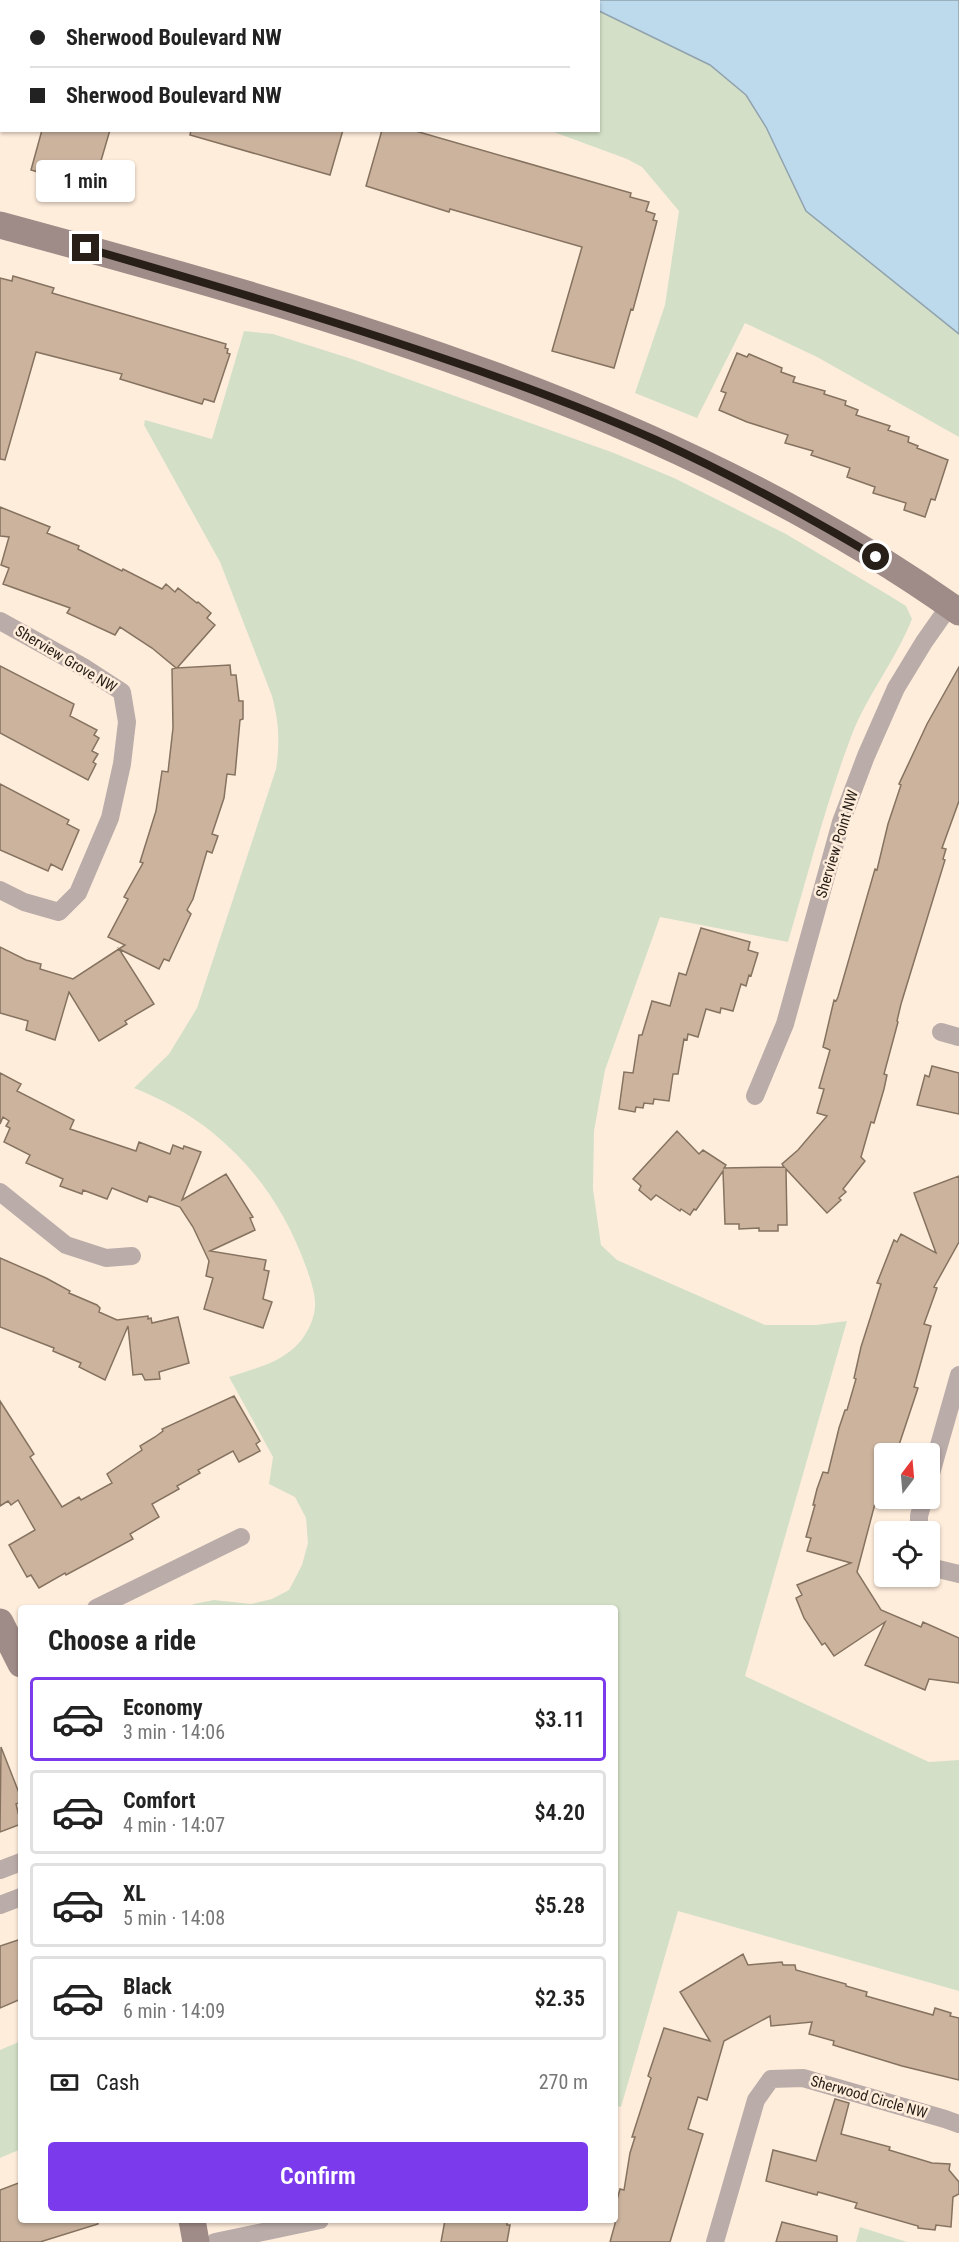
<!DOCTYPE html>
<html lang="en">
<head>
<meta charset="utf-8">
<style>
	:root { --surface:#fff; --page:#f2f2f2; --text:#222; --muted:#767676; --line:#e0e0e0; --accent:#7c3aed }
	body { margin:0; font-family:"Roboto Condensed",sans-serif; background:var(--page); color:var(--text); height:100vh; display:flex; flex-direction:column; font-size:22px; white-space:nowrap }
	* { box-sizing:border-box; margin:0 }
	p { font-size:20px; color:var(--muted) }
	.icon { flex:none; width:33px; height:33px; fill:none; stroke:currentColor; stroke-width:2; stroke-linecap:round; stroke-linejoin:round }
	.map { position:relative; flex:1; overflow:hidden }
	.panel { position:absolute; left:18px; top:1605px; width:600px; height:618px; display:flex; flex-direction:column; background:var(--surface); border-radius:6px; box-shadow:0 2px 4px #0004 }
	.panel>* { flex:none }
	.hud { position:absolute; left:0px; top:0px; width:600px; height:132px; box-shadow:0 2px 4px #0004; display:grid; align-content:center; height:132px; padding:0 30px; background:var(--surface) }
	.needle { width:39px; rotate:16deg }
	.controls { position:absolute; left:874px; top:1443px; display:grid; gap:12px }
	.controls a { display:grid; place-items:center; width:66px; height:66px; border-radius:6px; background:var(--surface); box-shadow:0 2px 4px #0004; font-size:30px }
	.end { position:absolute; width:27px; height:27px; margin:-14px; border:8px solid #271f18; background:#fff; box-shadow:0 0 0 3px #fff }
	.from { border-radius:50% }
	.bubble { position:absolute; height:42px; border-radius:6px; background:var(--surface); box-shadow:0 2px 4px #0004; font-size:20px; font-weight:600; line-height:42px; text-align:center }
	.hud b { display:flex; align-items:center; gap:21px; height:57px; font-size:22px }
	.hud b+b { border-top:2px solid var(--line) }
	.hud i { width:15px; height:15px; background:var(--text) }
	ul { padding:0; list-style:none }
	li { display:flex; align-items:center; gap:18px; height:84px; margin:0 12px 9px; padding:0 18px; border:3px solid var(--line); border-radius:6px }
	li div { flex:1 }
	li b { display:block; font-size:22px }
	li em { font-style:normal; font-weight:600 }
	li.current { border-color:var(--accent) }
	li>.icon { width:54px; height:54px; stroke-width:1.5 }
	h2 { padding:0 30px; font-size:27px; line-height:72px }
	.pay { display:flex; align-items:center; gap:15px; height:66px; padding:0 30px; font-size:22px }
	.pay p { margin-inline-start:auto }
	.button { display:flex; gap:12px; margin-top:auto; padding:12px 30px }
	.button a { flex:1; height:69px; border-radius:6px; background:var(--accent); color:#fff; font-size:24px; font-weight:600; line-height:69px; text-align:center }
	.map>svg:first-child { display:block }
	.green { fill:#d3e0c7 }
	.water { fill:#bddaed; stroke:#90a2ad; stroke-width:1.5 }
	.building { fill:#cbb39e; stroke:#85725f; stroke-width:1.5 }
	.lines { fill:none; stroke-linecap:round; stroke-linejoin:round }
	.street { stroke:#baaca9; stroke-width:18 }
	.secondary { stroke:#9f8b87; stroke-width:27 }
	.route { stroke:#271f18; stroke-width:8 }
	.labels { text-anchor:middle; stroke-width:5; stroke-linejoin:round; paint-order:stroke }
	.street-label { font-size:15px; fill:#271f18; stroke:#ffeddc }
</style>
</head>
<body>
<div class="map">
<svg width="959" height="2242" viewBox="0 0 959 2242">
	<rect width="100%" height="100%" fill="#ffeddc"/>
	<path class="green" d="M42 0H959V437L817 357 745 323 697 418 635 393 665 305 679 211 642 167 627 159 551 131 598 130V2Z
		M244 331 273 334 352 359 614 453 674 478 786 534 890 596 906 606 912 619C896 660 867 695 851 737 826 803 808 874 788 942L660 917 605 1070 594 1131 593 1189 601 1245 617 1260 765 1325H816L847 1321 745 1676 929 1762 959 1760V1991L678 1911 621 2107 615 2105V1608H187L194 1604 214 1600 251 1604 272 1599 289 1590 302 1565 308 1543 306 1518 295 1497 269 1484 273 1457 229 1377C252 1369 277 1364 295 1347 305 1338 314 1321 315 1307 316 1295 310 1278 306 1267 287 1214 257 1169 213 1133 190 1114 161 1099 134 1088L169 1054 197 1008 276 769C280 743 279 722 272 696L220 562 144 425 145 420 212 439Z
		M21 2041V2149L0 2158V2050Z
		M860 2227 907 2242H856Z"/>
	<path class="water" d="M576 0H959V334L806 211 766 127 746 95 710 65 599 11 598 2Z"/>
	<path class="building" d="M42 130H110L93 188 31 170Z
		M191 130H343L330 175 190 135Z
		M382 130H412L631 193 630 197 649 202 646 211 655 214 653 220 657 221 633 310 631 309 614 368 552 351 582 247 450 209 449 212 366 186Z
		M13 276 54 288 52 293 226 344 225 348 228 349 227 353 230 354 214 402 204 399 202 404 120 379 122 374 36 352 5 460 0 459V278L12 281Z
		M737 353 747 357 749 354 782 368 781 372 795 377 793 382 825 391 824 394 846 401 845 405 858 410 856 415 890 426 888 430 909 437 908 442 918 446 917 448 948 460 935 500 931 499 925 517 904 510 906 503 873 493 875 487 847 477 850 468 811 455 813 451 785 443 788 435 747 422 719 410 726 393 721 391Z
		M0 507 50 527 47 533 79 546 78 549 122 571 123 569 162 589 166 584 175 592 178 588 197 603 198 602 211 613 207 618 215 625 177 668 230 665 231 675H236L239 701H243V719L240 720 235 775 227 774 224 798 212 834 218 836 212 853 207 851 193 899 187 910 191 914 176 946 169 961 164 959 159 969 119 949 154 1004 125 1021 127 1024 99 1041 69 992 55 1040 26 1030 28 1021 0 1013V947L26 960 41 964 40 969 73 979 125 945 108 937 128 899 124 897 143 863 140 862 156 811 162 771 168 772 173 728 172 669 176 668 152 648 120 627 115 635 67 613 70 608 3 584 9 568 1 565 9 537 0 536Z
		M0 666 74 704 70 716 97 730 94 735 99 738 92 751 98 754 93 762 96 764 88 780 0 733Z
		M959 667V801L942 848 946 849 943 859 945 860 901 1004 897 1021 898 1022 884 1074 887 1075 884 1089 874 1123 871 1122 861 1157 865 1161 843 1189 846 1192 839 1198 841 1200 827 1213 786 1169 787 1225H778V1231H759V1228L739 1229V1224H725L723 1171 696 1210 694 1209 690 1215 681 1209 680 1211 656 1195 651 1200 639 1190 641 1186 633 1179 677 1131 699 1154 703 1150 726 1165 724 1168 784 1167 782 1164 798 1150 827 1116 817 1113 824 1089 819 1088 830 1050 823 1047 834 1000 836 1001 838 997 875 869 877 870 888 824 901 785 899 784 927 724Z
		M0 784 69 820 67 824 79 830 62 870 51 864 48 871 0 850Z
		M701 928 750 942 748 950 758 953 751 976 749 975 746 986 741 984 733 1011 721 1008 720 1013 706 1009 698 1037 688 1034 687 1040 684 1039 678 1074H673L669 1101 654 1099 653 1104 644 1103 643 1108 636 1107 635 1112 619 1109 624 1072 633 1073 639 1035H642L652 1001 670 1006 679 973 686 975Z
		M932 1066 959 1073V1114L917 1105 925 1075 929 1077Z
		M0 1073 21 1084 17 1091 74 1120 70 1129 136 1151 139 1142 170 1154 173 1145 183 1149 184 1146 201 1152 182 1200 226 1174 253 1217 250 1218 255 1230 210 1251 266 1260 264 1270 269 1271 263 1299 272 1302 263 1328 204 1309 213 1278 206 1276 209 1261 193 1227 180 1207 149 1196 147 1202 112 1188 107 1199 83 1190 82 1194 60 1186 63 1179 26 1163 30 1155 4 1142 10 1128 6 1126 9 1121 3 1117 0 1124Z
		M959 1176V1242L934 1287 937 1288 924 1324 931 1326 914 1387 918 1388 896 1454H885V1484L881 1497 877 1496 857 1572 881 1610 921 1627 923 1622 959 1638V1683L929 1679 925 1690 865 1665 885 1622 834 1656 825 1643 822 1645 804 1618 796 1598 802 1595 797 1585 851 1563 807 1551 811 1538 806 1537 815 1505H813L817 1489 823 1472 828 1473 839 1428 845 1410H847L856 1379 854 1378 861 1347 881 1284 877 1283 894 1240 897 1242 901 1234 936 1253 914 1193Z
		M0 1258 46 1278 70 1291 69 1293 97 1305 100 1308 99 1312 117 1320 148 1316V1319L151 1318 152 1323 178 1317 189 1363 159 1372 160 1379 145 1380 142 1374 133 1375 128 1326 105 1380 79 1367 81 1363 53 1351 54 1348 0 1327Z
		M234 1396 260 1441 256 1444 260 1451 239 1462 233 1451 198 1470 200 1473 177 1486 179 1489 152 1504 159 1517 130 1534 133 1539 66 1575 65 1573 39 1588 31 1575 27 1577 9 1545 35 1530 18 1500 11 1505 8 1501 0 1506V1401L34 1454 30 1457 62 1507 79 1497 81 1500 112 1483 107 1474 142 1450 140 1446 155 1437 163 1431 162 1429Z
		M1 1747 21 1798V1802L16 1804 21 1824 0 1832Z
		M21 1939V1999L0 2008V1946Z
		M743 1954 748 1965 782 1962 783 1965H795L796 1970 846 1984V1986L867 1992 866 1996 933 2015 935 2008 951 2013 950 2016 959 2018V2080L902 2066 833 2045 834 2041 809 2034 812 2022 771 2026 770 2016 724 2041 707 2100 698 2097 688 2129 703 2134 670 2242H610L615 2224V2207L620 2189 624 2190 630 2153 635 2137H632L651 2078 648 2076 664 2028 710 2041 680 1992Z
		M835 2099 849 2103 841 2134 890 2147 889 2150 932 2163 950 2164 949 2170 959 2182V2194L953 2197 951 2227 936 2225 935 2230 918 2228V2226L855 2208 857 2203 818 2192 817 2195 766 2181 773 2150 816 2161Z
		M21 2182V2220H98V2224L40 2242H0V2190Z
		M445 2220H507V2225H510L507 2242H441Z
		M782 2222 837 2236V2242H776Z"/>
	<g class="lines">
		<path class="street" d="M13 2V0
			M0 116 2 110
			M0 621 85 668 122 692 127 722 122 764 110 818 78 893 59 912 24 902 0 890
			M941 1032 959 1037
			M755 1096 785 1024 841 822 866 756 896 688 924 642 950 605
			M0 1192 66 1245 106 1258 132 1256
			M930 1477 959 1375
			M919 1532V1516L924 1498
			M930 1567 959 1574
			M96 1608 241 1537
			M0 1870 21 1862
			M0 1905 21 1897
			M215 2242 320 2220
			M715 2242 756 2100 771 2079 803 2078 945 2119 959 2124"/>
		<path class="secondary" d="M0 225C332 315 675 410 959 612
			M0 1622 21 1664
			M192 2220 196 2242"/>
	</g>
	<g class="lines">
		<path class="route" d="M86 248C206 283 326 318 445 359 516 383 587 409 656 440 732 475 804 514 876 557"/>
	</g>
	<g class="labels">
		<g class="street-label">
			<text transform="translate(66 659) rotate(31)" y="5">Sherview Grove NW</text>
			<text transform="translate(837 844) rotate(-73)" y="5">Sherview Point NW</text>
			<text transform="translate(869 2097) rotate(16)" y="5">Sherwood Circle NW</text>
		</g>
	</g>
</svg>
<div class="controls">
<a><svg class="needle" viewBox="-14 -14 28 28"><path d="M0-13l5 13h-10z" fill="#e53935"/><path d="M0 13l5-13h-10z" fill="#767676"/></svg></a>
<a><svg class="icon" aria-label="locate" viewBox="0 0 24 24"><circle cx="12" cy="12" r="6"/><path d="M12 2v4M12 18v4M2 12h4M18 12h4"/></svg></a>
</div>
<i class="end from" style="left:876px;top:557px"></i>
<i class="end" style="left:86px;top:248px"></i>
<div class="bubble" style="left:36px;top:160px;width:99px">1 min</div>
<div class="hud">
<b><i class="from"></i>Sherwood Boulevard NW</b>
<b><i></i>Sherwood Boulevard NW</b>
</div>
<section class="panel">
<h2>Choose a ride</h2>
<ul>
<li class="current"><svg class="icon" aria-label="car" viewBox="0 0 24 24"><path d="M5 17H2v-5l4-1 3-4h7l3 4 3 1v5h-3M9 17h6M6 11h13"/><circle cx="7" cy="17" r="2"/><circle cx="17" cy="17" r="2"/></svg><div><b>Economy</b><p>3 min · 14:06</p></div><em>$3.11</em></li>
<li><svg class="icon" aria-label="car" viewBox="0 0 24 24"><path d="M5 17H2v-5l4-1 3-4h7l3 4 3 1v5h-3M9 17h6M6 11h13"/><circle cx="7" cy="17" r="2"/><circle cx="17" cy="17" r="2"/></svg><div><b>Comfort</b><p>4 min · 14:07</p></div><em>$4.20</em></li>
<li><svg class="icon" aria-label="car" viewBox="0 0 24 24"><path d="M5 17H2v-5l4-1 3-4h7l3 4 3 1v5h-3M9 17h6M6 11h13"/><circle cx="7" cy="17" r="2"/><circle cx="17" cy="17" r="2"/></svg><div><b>XL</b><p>5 min · 14:08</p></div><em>$5.28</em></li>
<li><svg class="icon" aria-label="car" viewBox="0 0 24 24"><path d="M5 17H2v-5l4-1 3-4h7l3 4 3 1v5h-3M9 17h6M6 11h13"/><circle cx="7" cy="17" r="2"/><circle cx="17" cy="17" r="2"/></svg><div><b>Black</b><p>6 min · 14:09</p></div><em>$2.35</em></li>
</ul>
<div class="pay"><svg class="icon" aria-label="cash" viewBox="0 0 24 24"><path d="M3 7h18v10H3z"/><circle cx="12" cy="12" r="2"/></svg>Cash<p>270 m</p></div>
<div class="button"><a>Confirm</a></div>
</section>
</div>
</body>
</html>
